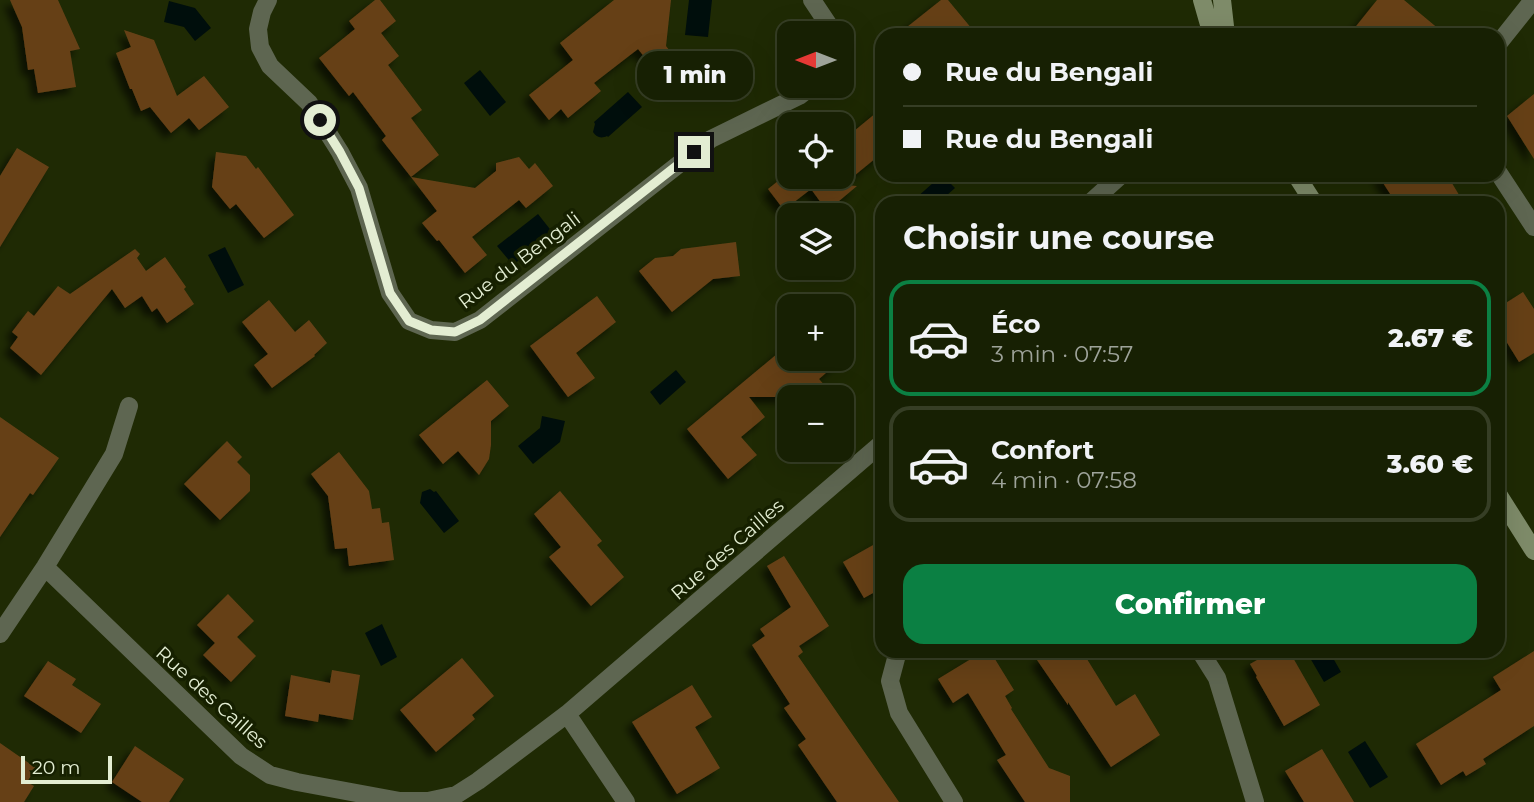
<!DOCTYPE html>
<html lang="fr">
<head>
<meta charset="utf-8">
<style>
	:root { --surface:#172003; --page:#20280d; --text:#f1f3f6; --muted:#9ea39a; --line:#363e25; --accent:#0b8043 }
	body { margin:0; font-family:Montserrat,sans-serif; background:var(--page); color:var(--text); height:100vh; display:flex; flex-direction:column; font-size:26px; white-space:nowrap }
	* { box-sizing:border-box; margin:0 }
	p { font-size:23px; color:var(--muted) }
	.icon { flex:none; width:38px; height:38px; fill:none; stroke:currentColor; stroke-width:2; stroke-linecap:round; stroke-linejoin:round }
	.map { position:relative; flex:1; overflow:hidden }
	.panel { position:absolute; left:875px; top:196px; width:630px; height:462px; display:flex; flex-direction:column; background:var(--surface); border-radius:21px; box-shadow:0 7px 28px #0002,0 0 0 2px var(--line) }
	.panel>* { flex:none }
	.hud { position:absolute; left:875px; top:28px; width:630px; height:154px; border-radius:21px; box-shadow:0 7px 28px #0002,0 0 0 2px var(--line); display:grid; align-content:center; height:154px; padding:0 28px; background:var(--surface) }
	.needle { width:46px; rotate:270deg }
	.controls { position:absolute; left:777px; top:21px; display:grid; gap:14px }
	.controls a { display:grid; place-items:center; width:77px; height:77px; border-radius:14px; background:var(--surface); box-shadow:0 7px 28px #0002,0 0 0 2px var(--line); font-size:35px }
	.scale { position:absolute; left:21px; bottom:18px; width:91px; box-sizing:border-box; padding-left:7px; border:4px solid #e3edd2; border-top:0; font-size:19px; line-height:24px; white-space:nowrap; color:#e3edd2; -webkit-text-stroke:5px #162000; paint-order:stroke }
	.end { position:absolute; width:32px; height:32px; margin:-16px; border:9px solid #e3edd2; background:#111; box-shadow:0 0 0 4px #111 }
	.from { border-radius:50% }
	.bubble { position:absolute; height:49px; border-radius:21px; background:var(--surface); box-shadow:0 7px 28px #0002,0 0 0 2px var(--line); font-size:23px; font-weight:800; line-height:49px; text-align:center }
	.hud b { display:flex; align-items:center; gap:24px; height:66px; font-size:26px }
	.hud b+b { border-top:2px solid var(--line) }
	.hud i { width:18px; height:18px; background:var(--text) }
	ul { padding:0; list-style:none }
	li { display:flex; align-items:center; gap:21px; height:116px; margin:0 14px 10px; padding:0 14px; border:4px solid var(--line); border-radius:21px }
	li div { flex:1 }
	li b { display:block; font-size:26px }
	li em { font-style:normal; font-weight:800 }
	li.on { border-color:var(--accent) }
	li>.icon { width:63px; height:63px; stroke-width:1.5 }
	h2 { padding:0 28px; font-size:32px; line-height:84px }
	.button { display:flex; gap:14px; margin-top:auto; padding:14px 28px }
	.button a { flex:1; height:80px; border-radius:21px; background:var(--accent); color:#fff; font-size:28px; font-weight:800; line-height:80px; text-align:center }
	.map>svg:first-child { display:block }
	.water { fill:#000e0c }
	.building { fill:#664118; filter:url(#shadow) }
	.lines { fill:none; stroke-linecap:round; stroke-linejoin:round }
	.street { stroke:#5e6651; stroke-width:18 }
	.secondary { stroke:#7e8b69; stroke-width:18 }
	.route { stroke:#e3edd2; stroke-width:9 }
	.labels { text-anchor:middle; stroke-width:7; stroke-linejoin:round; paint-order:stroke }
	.street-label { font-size:19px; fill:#e3edd2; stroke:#162000 }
</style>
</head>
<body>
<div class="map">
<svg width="1534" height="802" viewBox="0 0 1534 802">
	<defs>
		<filter id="shadow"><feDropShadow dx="-6" dy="6" stdDeviation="3.5" flood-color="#0009"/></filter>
	</defs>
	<rect width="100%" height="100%" fill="#1f2a04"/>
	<path class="water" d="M689 0H712L708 37 685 35Z
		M169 1 195 8 211 28 195 41 184 27 164 22Z
		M480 70 506 102 490 116 464 83Z
		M628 92 642 107 608 137 607 136C601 139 596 137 593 132L595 124 594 122Z
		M942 175 955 188 938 203H920L916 198Z
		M538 214 553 233 513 265 497 246Z
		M225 247 244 285 228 293 208 255Z
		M676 370 686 382 660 405 650 392Z
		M542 416 565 421 560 442 533 464 518 446 540 428Z
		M430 489 434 492 436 491 459 521 444 533 420 503 422 492Z
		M382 624 397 657 381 666 365 633Z
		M1306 651H1329L1341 672 1324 682Z
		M1365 741 1388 777 1370 788 1348 752Z"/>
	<path class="building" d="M10 0H58L80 49 70 51 76 87 38 93 34 69 28 70 22 27Z
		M375 0H380L396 21 381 33 399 56 388 65 422 110 411 118 439 155 411 177 382 140 386 136 353 92 349 96 319 58 355 29 349 21Z
		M614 0H671L666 46 685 70 667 85 638 49 594 83 601 91 568 118 561 109 549 120 529 95 573 60 560 43Z
		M941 0H948L977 35H897Z
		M1377 0H1404L1446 35H1349Z
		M124 30 154 40 177 96 204 76 229 107 199 130 189 118 171 133 150 107 141 111 132 89H130L116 53 131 47Z
		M1534 94V159L1507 116Z
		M882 108V153L843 185 857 186 827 211 811 189 784 210 768 189 783 177H826L820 182 842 185V141Z
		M17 148 49 167 0 247V176Z
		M216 152 246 156 256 169 258 167 294 215 264 238 236 204 230 209 212 187Z
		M519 157 529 169 535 163 553 186 526 208 519 200 472 237 487 255 465 273 439 240 437 241 422 223 437 211 411 177 475 188 496 171V163Z
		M1378 175H1447L1464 203H1396Z
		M736 242 740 276 713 279 672 312 639 271 655 258 673 256 681 249Z
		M135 249 140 254 137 258 146 271 165 257 186 287 184 289 194 304 167 323 157 308 152 312 142 296 125 308 112 289 41 375 10 348 18 337 12 332 28 311 34 316 58 286 70 294Z
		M1523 292 1534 309V353L1519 362 1498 328V308Z
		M597 296 616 322 576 353 595 378 568 397 530 346Z
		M269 300 295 332 309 320 327 343 314 355 315 356 272 388 254 365 268 354 242 322Z
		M789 344V359H842L819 379 826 387 813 397H749L765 417 741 437 757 455 728 479 687 429Z
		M487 380 509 406 491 421V445L489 459 479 475 458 451 443 464 419 435Z
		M0 417 59 458 33 495 30 493 0 537Z
		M227 441 242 457 237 462 250 475V491L220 520 184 484Z
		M339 452 369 491 372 509 380 508 382 523 389 522 394 560 349 566 347 548 335 549 328 496 311 474Z
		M560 491 602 541 597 545 624 577 591 606 549 557 561 547 534 514Z
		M882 540V588L864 598 843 562Z
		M784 556 829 626 799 646 803 652 798 656 899 802H837L798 745 806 739 784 708 790 704 752 645 765 636 760 629 791 607 767 566Z
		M228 594 254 621 237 637 256 656 231 682 203 655 215 643 197 625Z
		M984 651H990L1014 690 1005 696 1012 708 1011 709 1049 768 1070 776V802H1025L997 760 1006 755 968 693 953 703 938 679Z
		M1050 651H1082L1116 706 1135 694 1160 735 1111 767 1068 702V705L1037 660Z
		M1273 651H1282L1287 659 1292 656 1320 705 1284 726 1256 677 1257 676 1250 664Z
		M1534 651V726L1483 759 1486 764 1466 776 1463 771 1441 785 1416 744 1501 690 1493 677Z
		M462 658 494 696 472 715 475 719 436 752 400 710Z
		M48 661 76 679 72 685 101 704 81 733 24 696Z
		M332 670 360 675 353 720 319 714 318 722 285 716 291 675 330 683Z
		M692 685 712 717 695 727 720 768 677 794 632 722Z
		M0 743 36 768 27 782 34 786 24 802H0Z
		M135 746 184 779 169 802H142L112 782Z
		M1322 749 1354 802H1304L1285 771Z"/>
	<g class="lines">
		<path class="street" d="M268 0 262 12 258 29 260 47 270 66 309 103 340 152 359 188 390 293 409 321 431 330 455 332 480 320 711 139 799 96 812 86
			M812 0 830 27 831 33
			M1498 44 1533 0
			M1498 172 1534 227
			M1090 203 1121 175
			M45 567 241 756 270 775 297 782 400 801H428L456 795 478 781 567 714 882 443
			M0 634 45 567 114 454 129 406
			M898 651 890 681 899 713 954 802
			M1200 651 1217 678 1255 802
			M567 714 626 802"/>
		<path class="secondary" d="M1202 0 1212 35
			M1222 0 1226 35
			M1296 175 1314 203
			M1498 494 1534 551"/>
	</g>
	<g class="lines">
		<path class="route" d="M320 120 340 152 359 188 390 293 409 321 431 330 455 332 480 320 694 152"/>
	</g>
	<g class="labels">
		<g class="street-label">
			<text transform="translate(519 260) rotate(-37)" y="7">Rue du Bengali</text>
			<text transform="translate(727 549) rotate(-41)" y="7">Rue des Cailles</text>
			<text transform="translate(212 697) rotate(42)" y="7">Rue des Cailles</text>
		</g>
	</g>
</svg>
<div class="controls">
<a><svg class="needle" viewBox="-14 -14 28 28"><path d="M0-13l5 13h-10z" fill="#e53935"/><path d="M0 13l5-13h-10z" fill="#9ea39a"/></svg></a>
<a><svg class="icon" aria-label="locate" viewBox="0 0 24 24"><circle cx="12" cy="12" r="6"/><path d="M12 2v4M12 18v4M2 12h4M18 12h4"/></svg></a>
<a><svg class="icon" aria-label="layers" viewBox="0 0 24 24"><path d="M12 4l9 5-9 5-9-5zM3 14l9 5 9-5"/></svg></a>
<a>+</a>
<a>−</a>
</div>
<div class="scale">20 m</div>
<i class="end from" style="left:320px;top:120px"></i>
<i class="end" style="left:694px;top:152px"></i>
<div class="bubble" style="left:637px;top:51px;width:116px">1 min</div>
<div class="hud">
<b><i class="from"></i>Rue du Bengali</b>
<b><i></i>Rue du Bengali</b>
</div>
<section class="panel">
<h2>Choisir une course</h2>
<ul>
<li class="on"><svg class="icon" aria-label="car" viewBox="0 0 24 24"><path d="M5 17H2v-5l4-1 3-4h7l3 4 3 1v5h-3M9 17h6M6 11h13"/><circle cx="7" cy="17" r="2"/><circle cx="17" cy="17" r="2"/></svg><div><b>Éco</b><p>3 min · 07:57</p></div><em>2.67 €</em></li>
<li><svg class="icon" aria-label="car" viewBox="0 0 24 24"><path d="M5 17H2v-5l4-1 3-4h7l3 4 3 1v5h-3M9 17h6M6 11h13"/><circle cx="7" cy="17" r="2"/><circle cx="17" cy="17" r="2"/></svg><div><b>Confort</b><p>4 min · 07:58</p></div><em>3.60 €</em></li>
</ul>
<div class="button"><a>Confirmer</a></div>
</section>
</div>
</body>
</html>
